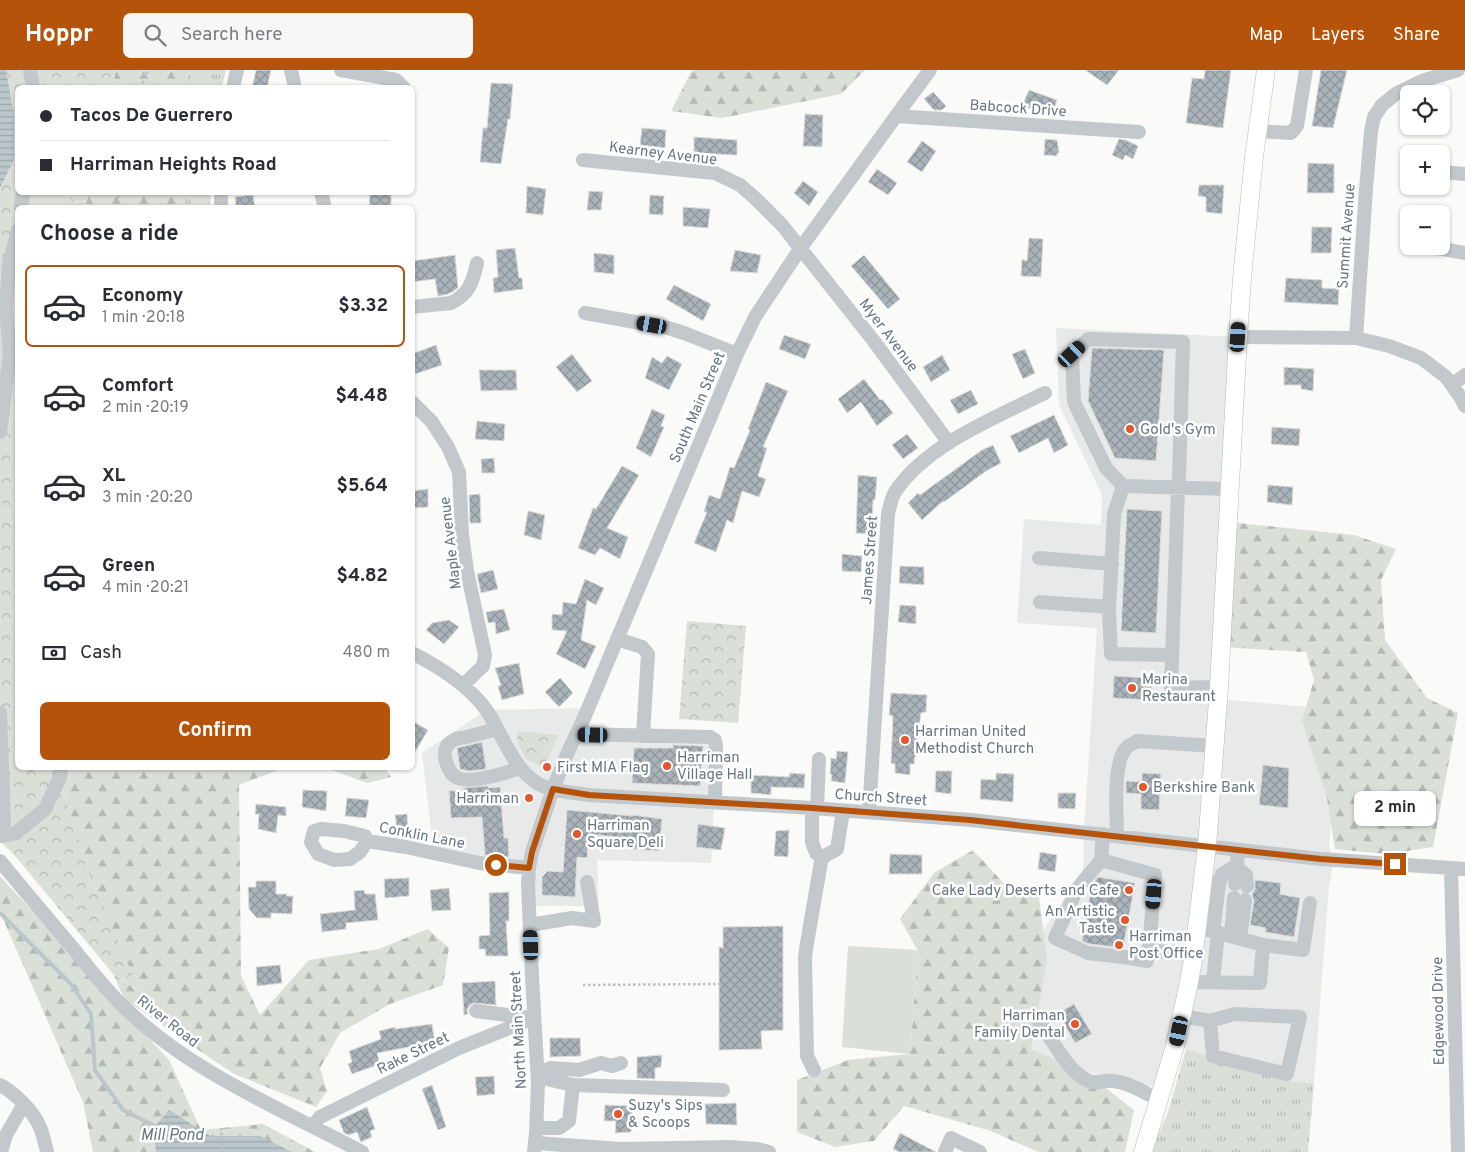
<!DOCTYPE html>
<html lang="en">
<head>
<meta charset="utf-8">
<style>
	:root { --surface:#fff; --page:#f7f7f7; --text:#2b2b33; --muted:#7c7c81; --line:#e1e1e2; --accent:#b45309 }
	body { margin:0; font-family:Overpass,sans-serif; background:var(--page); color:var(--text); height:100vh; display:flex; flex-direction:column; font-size:19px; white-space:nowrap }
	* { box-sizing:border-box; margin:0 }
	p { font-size:16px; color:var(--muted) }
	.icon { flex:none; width:28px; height:28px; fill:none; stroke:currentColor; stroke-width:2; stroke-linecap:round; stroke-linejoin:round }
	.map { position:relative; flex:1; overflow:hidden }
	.panel { position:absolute; left:15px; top:135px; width:400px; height:565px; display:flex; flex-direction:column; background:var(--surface); border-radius:8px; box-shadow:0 1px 4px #0004 }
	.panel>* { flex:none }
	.top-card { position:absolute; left:15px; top:15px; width:400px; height:110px; border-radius:8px; box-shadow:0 1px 4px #0004; display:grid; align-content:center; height:110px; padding:0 25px; background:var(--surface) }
	.controls { position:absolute; left:1400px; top:15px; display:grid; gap:10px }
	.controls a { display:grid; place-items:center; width:50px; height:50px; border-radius:8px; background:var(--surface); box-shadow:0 1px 4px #0004; font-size:25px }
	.end { position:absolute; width:22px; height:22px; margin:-11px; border:6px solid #b45309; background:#fff; box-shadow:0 0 0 2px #fff }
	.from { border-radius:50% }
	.bubble { position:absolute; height:35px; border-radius:8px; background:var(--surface); box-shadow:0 1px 4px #0004; font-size:16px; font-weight:700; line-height:35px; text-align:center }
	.car { position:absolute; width:15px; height:30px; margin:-15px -8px; border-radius:6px; box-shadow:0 0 4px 1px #0007; background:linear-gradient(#222 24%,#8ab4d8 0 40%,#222 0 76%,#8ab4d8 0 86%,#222 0) }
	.top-card b { display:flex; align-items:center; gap:18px; height:48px; font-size:19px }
	.top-card b+b { border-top:1px solid var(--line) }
	.top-card i { width:12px; height:12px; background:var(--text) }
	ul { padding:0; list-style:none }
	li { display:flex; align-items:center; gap:15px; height:82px; margin:0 10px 8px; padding:0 15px; border:2px solid transparent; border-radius:8px }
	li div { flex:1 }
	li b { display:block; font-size:19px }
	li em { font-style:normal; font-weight:700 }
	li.current { border-color:var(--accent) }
	li>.icon { width:45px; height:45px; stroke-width:1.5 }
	h2 { padding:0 25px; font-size:22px; line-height:60px }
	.pay { display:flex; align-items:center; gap:12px; height:55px; padding:0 25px; font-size:19px }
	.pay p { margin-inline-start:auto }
	.cta { display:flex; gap:10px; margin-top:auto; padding:10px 25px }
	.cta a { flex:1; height:58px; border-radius:8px; background:var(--accent); color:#fff; font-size:20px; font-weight:700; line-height:58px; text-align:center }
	header { display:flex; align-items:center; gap:30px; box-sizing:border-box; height:70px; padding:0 25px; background:var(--accent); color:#fff }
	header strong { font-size:24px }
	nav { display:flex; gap:28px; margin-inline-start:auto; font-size:18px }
	.search { width:350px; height:45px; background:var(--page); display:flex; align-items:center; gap:12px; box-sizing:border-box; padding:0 18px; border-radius:8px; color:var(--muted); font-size:19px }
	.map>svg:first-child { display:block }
	.built { fill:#e8e9e9 }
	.grass { fill:url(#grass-tufts) }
	.forest { fill:url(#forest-firs) }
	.park { fill:url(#park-crowns) }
	.pitch { fill:#dadfd7 }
	.water { fill:url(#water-rules) }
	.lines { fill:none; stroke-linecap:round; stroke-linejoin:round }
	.stream { stroke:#bbc7cb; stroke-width:4 }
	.building { fill:url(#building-cross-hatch); stroke:#dcdcda }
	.major-casing { stroke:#b5babe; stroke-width:19 }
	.path { stroke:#bbbfc2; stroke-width:2.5; stroke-dasharray:2.5 2.5; stroke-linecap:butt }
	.minor { stroke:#c3c8cc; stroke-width:14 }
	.major { stroke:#fff; stroke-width:18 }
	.route { stroke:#b45309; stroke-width:6 }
	.poi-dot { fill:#e4572e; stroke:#fff; stroke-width:2 }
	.labels { text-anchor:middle; stroke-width:5; stroke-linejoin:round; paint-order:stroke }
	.street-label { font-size:15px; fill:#657683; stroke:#fff }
	.poi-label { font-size:15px; fill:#657683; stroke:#fff; text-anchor:start }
	.water-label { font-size:16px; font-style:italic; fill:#60757c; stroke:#fff }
</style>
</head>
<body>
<header>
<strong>Hoppr</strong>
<div class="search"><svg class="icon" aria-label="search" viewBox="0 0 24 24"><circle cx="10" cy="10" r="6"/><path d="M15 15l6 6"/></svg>Search here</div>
<nav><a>Map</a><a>Layers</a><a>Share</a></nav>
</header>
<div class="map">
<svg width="1465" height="1082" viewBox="0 0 1465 1082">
	<defs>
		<pattern id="grass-tufts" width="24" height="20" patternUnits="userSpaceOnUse" patternTransform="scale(1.25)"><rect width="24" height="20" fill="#dadfd7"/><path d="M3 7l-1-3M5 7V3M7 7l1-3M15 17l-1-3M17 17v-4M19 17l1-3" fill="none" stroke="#b4b9b4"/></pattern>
		<pattern id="forest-firs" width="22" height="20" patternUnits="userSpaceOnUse" patternTransform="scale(1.25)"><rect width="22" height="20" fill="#dadfd7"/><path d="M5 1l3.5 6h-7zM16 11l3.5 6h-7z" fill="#b4b9b4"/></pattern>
		<pattern id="park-crowns" width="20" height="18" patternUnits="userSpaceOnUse" patternTransform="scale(1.25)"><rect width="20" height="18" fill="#dadfd7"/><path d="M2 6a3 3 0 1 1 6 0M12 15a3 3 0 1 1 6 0" fill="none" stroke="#b4b9b4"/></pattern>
		<pattern id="water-rules" width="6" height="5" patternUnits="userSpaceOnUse" patternTransform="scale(1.25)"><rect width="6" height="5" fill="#bbc7cb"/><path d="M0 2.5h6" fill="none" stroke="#9ca6aa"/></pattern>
		<pattern id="building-cross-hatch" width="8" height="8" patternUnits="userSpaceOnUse" patternTransform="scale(1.25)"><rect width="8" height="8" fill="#aab3b9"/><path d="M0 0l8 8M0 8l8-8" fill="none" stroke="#8e969c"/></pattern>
	</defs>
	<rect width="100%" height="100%" fill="#fafaf8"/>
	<path class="built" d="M1056 258 1238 267 1218 629 1342 640 1329 776 1334 790 1329 816 1314 1013 1291 1012 1176 976 1163 1019 1030 990 1039 867 1083 800 1084 762 1097 558 1017 553 1024 449 1101 455 1102 425 1059 335Z
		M588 638 579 659 717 665 711 793 597 790 599 836H529V798L434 784 422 683 486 640Z"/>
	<path class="grass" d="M191 0H226L222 17H183Z
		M181 123H211L210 137H188Z
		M1186 979 1291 1012 1314 1013 1308 1082H1151L1168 1042Z"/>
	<path class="forest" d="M116 0H191L183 17 112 18Z
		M692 0H865L841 24 722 48 671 41Z
		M89 122 181 123 188 137H85Z
		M1228 452 1354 465 1396 479 1381 510 1385 570 1427 628 1458 643 1433 777 1386 784 1335 779 1327 728 1302 651 1314 610 1306 582 1221 577Z
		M56 698H284L239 715 241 906 260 945 309 890 379 879 428 859 449 878 443 915 390 934 340 963 320 998 327 1021 316 1037 234 1004 124 929 114 905 138 920 87 798Z
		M326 698H385L391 707 367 713Z
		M973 780 1008 818 1039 827 1047 890 1031 979 1085 1002 1134 1040 1125 1082H1038L991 1061 904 1036 874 1071 835 1077 797 1062V1010L848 990 910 984 918 881 900 849 934 803Z
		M0 806 169 990 201 1060 263 1054 315 1082H93L83 1032 0 842Z"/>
	<path class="park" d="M0 0H116L112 17 18 18V122L89 123 85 137 18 138V698H56L87 798 139 920 114 905 16 787 0 771Z
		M687 551 746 556 738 653 679 649Z
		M518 661 558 665 546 693 538 695 526 689 517 671Z"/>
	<path class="pitch" d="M30 123H72L70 137 28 138Z
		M17 183V247L9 246Z
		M848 876 918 880 910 984 842 977Z"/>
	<path class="water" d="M0 0H6L14 45V89L0 118Z
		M169 1040 210 1066H260L292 1082H156L153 1058Z"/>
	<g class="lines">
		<path class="stream" d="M0 843 71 914 91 944 95 1000 123 1040 159 1058"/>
	</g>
	<path class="building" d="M256 0H271L267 18H252Z
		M1085 0H1119L1107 15Z
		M1205 0H1231L1223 58 1186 53 1192 8 1204 9Z
		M1321 0H1347L1333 58 1312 56Z
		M491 13 513 14 510 49H508L501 94 480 92 483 58H487Z
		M1029 20 1057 30 1052 45 1022 36Z
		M933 22 946 36 942 40H934L924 29Z
		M805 44 823 45 822 77 803 76Z
		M642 58 666 60 665 78 640 75Z
		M694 67 737 70V85L694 83Z
		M1045 69 1057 70 1059 83H1057V86L1044 85Z
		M1119 69 1126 70 1138 76 1133 89 1125 85 1123 90 1112 85Z
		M922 71 936 81 922 102 907 92Z
		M1308 93 1334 94V123H1307Z
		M877 99 897 113 888 125 868 112Z
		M803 111 818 122 809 136 794 123Z
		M1199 115H1224L1222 144 1206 142V127L1198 126Z
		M527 116 546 119 543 145 526 143Z
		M589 121 603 122 601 140H587Z
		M370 122H391V138H369Z
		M253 125 255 138H236L235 127Z
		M650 125 664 126 663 145 649 144Z
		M683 137 710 139 708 158 683 156Z
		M1312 157H1332L1331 183H1311Z
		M1029 168 1043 169 1041 207 1021 206 1022 189 1027 191Z
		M515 178 519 208H522L523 219 494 223 493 208 498 207 496 180Z
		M735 180 761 185 757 203 730 201Z
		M594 183 614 185V204L594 202Z
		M455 185 458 218 452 222 448 224 438 226 435 209 412 212V191Z
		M864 185 900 229 888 239 851 196Z
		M1286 208 1322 210V218L1339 219 1338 235 1284 232Z
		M674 215 711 234 703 251 666 229Z
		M784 265 811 274 805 289 779 279Z
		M436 275 442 295 415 304 412 297V284Z
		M1092 278 1164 280 1156 391 1115 388 1088 331Z
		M1025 279 1035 303 1023 309 1012 284Z
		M572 284 592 311 577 322 556 297Z
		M942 285 950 300 931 312 923 297Z
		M667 286 682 294 669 320 645 308 652 287 662 293Z
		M1284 297 1314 299 1313 321 1301 319V315H1284Z
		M479 300H516L517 320 481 321Z
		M864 309 880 330 882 329 893 343 877 356 861 332 847 343 838 329Z
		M766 312 788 321 763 377 767 378 758 406 766 409 759 427 742 421 733 453 727 450 716 482 694 473 707 442H704L709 425 720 429 730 397 734 398 750 360 748 359Z
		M971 320 978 334 958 344 950 330Z
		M652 339 665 345 661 356 664 357 651 387 636 378Z
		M1054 345 1068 375 1054 383 1048 368 1019 383 1010 366Z
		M477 351 505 354 504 371 475 369Z
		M1272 357 1300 359 1299 376 1271 374Z
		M907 364 918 378 903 389 892 375Z
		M993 375 1001 393 986 401 944 432 943 431 922 450 908 433 918 423 920 425 982 380Z
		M494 388 495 403H482L481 389Z
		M622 396 639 405 607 458 628 467 620 489 600 478 595 485 578 478 593 438 596 439Z
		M858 405 877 407 875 430H873L872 464 856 463Z
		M1268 415 1293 417 1292 435 1267 432Z
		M428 419V437L412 438V421Z
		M480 424 481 453H470L469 425Z
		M1127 439 1162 441 1156 563 1121 561Z
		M528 441 545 445 541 470 524 465Z
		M842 484 862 486 861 502 842 501Z
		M900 496 924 497V515L899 513Z
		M493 500 498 519 481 523 477 504Z
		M585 509 604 518 596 535 587 530 581 570 596 576 585 599 556 584 567 561 552 560V544L562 545 563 532 576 534Z
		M900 535 916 536V554L898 552Z
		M504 539 510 560 496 564 495 552 488 553 486 542Z
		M449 550 459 557 444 574 426 560 432 553Z
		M519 593 524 624 502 630 498 616 501 615 495 598Z
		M1114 606 1152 608 1151 630 1113 628Z
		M560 608 573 623 559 637 545 622Z
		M891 623 927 625 926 642 921 643 914 694H910V705L895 703V694L891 693 893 646 889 645Z
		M412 651 428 660 412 687Z
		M482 672 486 699 469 701 460 699 457 678Z
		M673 675 703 676 700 716 632 713 634 678H673Z
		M837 681 848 682 845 713 831 711 832 705 830 704 831 688 836 689Z
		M1263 695 1289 698 1288 738 1259 735Z
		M936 701H952L951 724 935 722Z
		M790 703 805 704 804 718 771 717V725L751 723V705L789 707Z
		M996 703 1014 704 1013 732 980 729 981 709 996 710Z
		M1142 703 1161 704 1159 740 1141 739V724L1126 723V711L1142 712Z
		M488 716V718L500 717 504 768H508L509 787 485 785 482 747 451 748 449 721 463 720V718Z
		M303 720 327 721 326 741 302 737Z
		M1058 723H1076L1075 739 1058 738Z
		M347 728 369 730 366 748 345 746Z
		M256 734 286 737V746L278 745 276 763 258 759 259 744H255Z
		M567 740 633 746V745L662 749 659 781 631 779V769L589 764 587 788 577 787 575 827 542 825V807L548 801 563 802Z
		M407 744 408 766H398L395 745Z
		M698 754 725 758 721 780 696 777Z
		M789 760 788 787 774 786 776 761Z
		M1040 782 1057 785 1055 802 1038 799Z
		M890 784 922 785V804H889Z
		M1098 807 1135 813 1123 878 1090 874 1082 871 1092 815Z
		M409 808V826L385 828 384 809Z
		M1255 810 1281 813 1280 824 1300 828 1294 867 1265 862 1266 858 1250 855 1254 831 1252 825 1255 819Z
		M256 811H276V824H287L286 826H293L292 844 271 843V848H257L249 839 248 817H256Z
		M449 818 451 840 432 841 430 820Z
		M364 820 365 824H375L378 850 346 853V859L322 862 320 844 355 840 354 821Z
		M509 822V851H506L508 886H486L485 879H479V866L490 865 489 823Z
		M783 856V960L761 961 762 979 719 980V877L723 878V857Z
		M280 895 282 913 257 916 256 897Z
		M495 911 496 935 473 933 469 936 467 940 468 944 464 945 462 913Z
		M1074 934 1092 964 1075 973 1058 943Z
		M432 954 435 975 409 979V977L377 983 380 994 352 1004 348 994 352 992 349 981 381 969 379 961 395 957V959Z
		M550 968H580L581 986 550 987Z
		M662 985 661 997 655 998V1009L637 1008V987Z
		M494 1006 495 1024 477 1026 475 1007Z
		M432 1015 446 1057 438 1060 422 1019Z
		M736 1033 737 1055 706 1054 705 1034Z
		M605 1035 633 1036 631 1062 615 1063 616 1051H604Z
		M367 1037 375 1059 370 1061 372 1067 361 1072 357 1062 349 1065 344 1063 339 1050Z
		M900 1063 936 1082H899L893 1079Z"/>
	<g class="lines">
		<defs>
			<path id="major" d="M1143 1082 1175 976 1188 917 1193 890 1207 776 1219 617 1238 267 1242 208 1254 87 1266 0"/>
		</defs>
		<use href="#major" class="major-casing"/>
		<path class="path" d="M141 18 148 0
			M117 138 119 122
			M583 915 719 914
			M221 1058 224 1082"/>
		<path class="minor" d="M30 0 33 18
			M291 0 295 18
			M341 0 396 10 404 18
			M233 18 237 0
			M896 46 1139 62
			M1258 61 1291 63 1297 56 1306 0
			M583 90 715 103 740 115 756 129 782 155 873 270 949 373
			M1441 102 1465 104
			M321 122 325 138
			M21 138 23 122
			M221 138V122
			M1426 176 1465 183
			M412 237 451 233C469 224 473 212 477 193
			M585 243 668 258 684 263 737 284
			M1238 267 1356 268 1389 276 1421 288 1446 307 1461 328 1465 336
			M1356 268 1366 119 1371 61 1374 47 1382 35 1397 23 1422 11 1458 0
			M1453 314 1465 305
			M412 332 432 352 448 377 459 402 462 464 467 501 485 585 483 596 463 615
			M0 362 10 283 6 240 9 194 18 160
			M1123 416 1114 444 1109 541 1111 584 1172 585
			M1039 488 1112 494
			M1040 532 1109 537
			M617 569 642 577 648 584 643 666
			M412 583C438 596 471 617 487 641 503 665 512 697 537 713 551 722 573 722 589 725L812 738 971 750 1321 789 1465 799
			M1219 617 1171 618 1178 418 1179 407 1183 272 1088 269 1072 285 1074 332 1106 398 1123 416 1230 419
			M0 643 4 754 0 762
			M497 659C487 662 477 664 467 667 462 668 456 668 452 671 446 675 444 680 445 687 446 694 450 704 456 707 468 715 506 703 520 698
			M577 664 710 667 715 670 716 675 715 732
			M812 738V772L816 783 822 788
			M817 739 819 689
			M869 742 888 444C890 436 891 429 895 422 926 375 996 347 1045 323
			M321 759 344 761 365 766 367 771 360 782 350 789 334 790 318 784 311 772 314 761Z
			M1103 764 1101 790 1077 819 1055 868 1088 883 1124 887 1147 891 1149 880 1194 885
			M0 766 16 763 45 739 60 707 61 698
			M1117 766C1117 745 1112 692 1127 677 1130 675 1134 673 1137 671L1215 676
			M367 771 406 777 479 793 529 798
			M1101 790 1155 805 1149 880
			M0 791C24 820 48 849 73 878 88 897 103 916 120 933 186 1000 279 1038 362 1082
			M1237 798 1246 805 1247 816
			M1451 798 1458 1082
			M1202 811 1219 814 1213 861
			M1219 814 1222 804 1231 799 1237 798 1238 780
			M1235 814 1237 798
			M530 855 572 848 594 851 587 812
			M1231 866 1234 828
			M1240 868 1245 830
			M1263 875 1303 880 1310 833
			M1189 912 1260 913 1263 875 1197 857
			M1213 912 1218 862
			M476 941 531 948
			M1182 946 1210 951 1234 944 1300 947 1287 1004 1213 986 1210 951
			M1039 952C1053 970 1068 1003 1089 1011 1096 1014 1105 1010 1113 1011 1128 1012 1146 1023 1159 1030
			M814 1000 807 986 805 889 806 879 821 792C823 784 830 784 837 779L843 741
			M538 1003 551 998 579 1000 601 993 612 996 621 993
			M0 1015C14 1022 32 1040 39 1055 43 1063 45 1073 47 1082
			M573 1015 723 1020
			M313 1056 320 1047 459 978 534 948
			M537 1058H559L569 1051 573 1015 538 1007
			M535 1073 622 1079 730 1077 757 1079 769 1082
			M1 1082 6 1065 24 1034
			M534 1082 536 1063 538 1013 532 906 528 815 529 798 532 782 553 719 568 682 584 648 737 284 755 247 800 179 896 46 930 0
			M945 1082 951 1068 980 1082"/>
		<use href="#major" class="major"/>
	</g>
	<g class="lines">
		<path class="route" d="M496 795 529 798 532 782 553 719 589 725 812 738 970 750 1238 780 1321 789 1395 794"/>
	</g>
	<g class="poi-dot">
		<circle cx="1130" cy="359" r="5"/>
		<circle cx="1132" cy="618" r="5"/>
		<circle cx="905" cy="670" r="5"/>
		<circle cx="667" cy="696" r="5"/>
		<circle cx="547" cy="697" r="5"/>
		<circle cx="1143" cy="717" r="5"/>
		<circle cx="529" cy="728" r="5"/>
		<circle cx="577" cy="764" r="5"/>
		<circle cx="1129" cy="820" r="5"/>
		<circle cx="1125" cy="850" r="5"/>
		<circle cx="1119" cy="875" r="5"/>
		<circle cx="1075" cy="954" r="5"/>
		<circle cx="618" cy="1044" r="5"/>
	</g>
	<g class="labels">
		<g class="street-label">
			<text transform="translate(1018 38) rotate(4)" y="5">Babcock Drive</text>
			<text transform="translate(663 83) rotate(7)" y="5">Kearney Avenue</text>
			<text transform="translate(1346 166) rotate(-86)" y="5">Summit Avenue</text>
			<text transform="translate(889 265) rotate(53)" y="5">Myer Avenue</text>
			<text transform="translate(697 337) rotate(-67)" y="5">South Main Street</text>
			<text transform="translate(450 473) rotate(-97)" y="5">Maple Avenue</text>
			<text transform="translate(869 490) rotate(-86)" y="5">James Street</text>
			<text transform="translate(881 727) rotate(4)" y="5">Church Street</text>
			<text transform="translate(422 765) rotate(11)" y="5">Conklin Lane</text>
			<text transform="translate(1438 941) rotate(-91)" y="5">Edgewood Drive</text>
			<text transform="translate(168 951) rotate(38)" y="5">River Road</text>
			<text transform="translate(518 960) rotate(-93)" y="5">North Main Street</text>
			<text transform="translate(413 983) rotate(-26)" y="5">Rake Street</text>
		</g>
		<g class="poi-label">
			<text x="1140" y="364">Gold's Gym</text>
			<text x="1142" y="614">Marina<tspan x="1142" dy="17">Restaurant</tspan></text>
			<text x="915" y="666">Harriman United<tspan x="915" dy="17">Methodist Church</tspan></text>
			<text x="677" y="692">Harriman<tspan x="677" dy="17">Village Hall</tspan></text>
			<text x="557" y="702">First MIA Flag</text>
			<text x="1153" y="722">Berkshire Bank</text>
			<text x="519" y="733" text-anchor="end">Harriman</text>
			<text x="587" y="760">Harriman<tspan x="587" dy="17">Square Deli</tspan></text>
			<text x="1119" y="825" text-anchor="end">Cake Lady Deserts and Cafe</text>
			<text x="1115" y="846" text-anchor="end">An Artistic<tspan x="1115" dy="17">Taste</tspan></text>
			<text x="1129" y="871">Harriman<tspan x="1129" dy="17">Post Office</tspan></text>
			<text x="1065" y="950" text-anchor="end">Harriman<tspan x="1065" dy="17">Family Dental</tspan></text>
			<text x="628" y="1040">Suzy's Sips<tspan x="628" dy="17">&amp; Scoops</tspan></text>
		</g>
		<g class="water-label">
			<text x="172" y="1070">Mill Pond</text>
		</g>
	</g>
</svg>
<div class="controls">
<a><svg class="icon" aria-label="locate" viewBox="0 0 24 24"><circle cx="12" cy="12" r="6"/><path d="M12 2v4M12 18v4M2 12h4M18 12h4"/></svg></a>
<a>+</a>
<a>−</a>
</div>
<i class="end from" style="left:496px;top:795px"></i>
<i class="end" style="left:1395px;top:794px"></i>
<div class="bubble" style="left:1354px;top:721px;width:82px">2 min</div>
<i class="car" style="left:652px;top:255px;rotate:280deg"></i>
<i class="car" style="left:1238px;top:267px;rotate:4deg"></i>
<i class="car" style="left:1072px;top:284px;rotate:47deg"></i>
<i class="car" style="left:593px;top:665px;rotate:271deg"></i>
<i class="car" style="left:1154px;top:824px;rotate:185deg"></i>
<i class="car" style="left:531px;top:875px;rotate:358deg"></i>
<i class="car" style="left:1179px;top:961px;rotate:192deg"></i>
<div class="top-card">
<b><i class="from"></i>Tacos De Guerrero</b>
<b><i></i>Harriman Heights Road</b>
</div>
<section class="panel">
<h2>Choose a ride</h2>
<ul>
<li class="current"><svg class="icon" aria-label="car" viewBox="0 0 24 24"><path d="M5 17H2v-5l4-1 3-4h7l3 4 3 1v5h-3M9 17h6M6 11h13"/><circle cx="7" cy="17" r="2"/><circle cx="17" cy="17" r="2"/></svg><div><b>Economy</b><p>1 min · 20:18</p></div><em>$3.32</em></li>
<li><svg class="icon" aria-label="car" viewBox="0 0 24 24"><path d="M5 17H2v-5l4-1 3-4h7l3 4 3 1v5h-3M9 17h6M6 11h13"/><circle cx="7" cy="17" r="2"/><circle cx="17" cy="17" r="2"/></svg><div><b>Comfort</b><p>2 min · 20:19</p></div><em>$4.48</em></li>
<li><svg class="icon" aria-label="car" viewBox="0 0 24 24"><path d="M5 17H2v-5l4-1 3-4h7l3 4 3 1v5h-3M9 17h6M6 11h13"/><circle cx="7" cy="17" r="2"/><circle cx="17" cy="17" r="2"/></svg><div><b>XL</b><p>3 min · 20:20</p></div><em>$5.64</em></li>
<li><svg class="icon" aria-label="car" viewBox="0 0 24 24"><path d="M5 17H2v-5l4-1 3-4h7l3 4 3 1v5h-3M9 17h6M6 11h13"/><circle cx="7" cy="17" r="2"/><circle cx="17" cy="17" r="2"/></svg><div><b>Green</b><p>4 min · 20:21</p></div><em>$4.82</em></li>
</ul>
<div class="pay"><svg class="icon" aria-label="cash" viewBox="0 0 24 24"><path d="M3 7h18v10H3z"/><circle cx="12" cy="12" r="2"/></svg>Cash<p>480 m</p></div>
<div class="cta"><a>Confirm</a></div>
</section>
</div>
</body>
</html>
